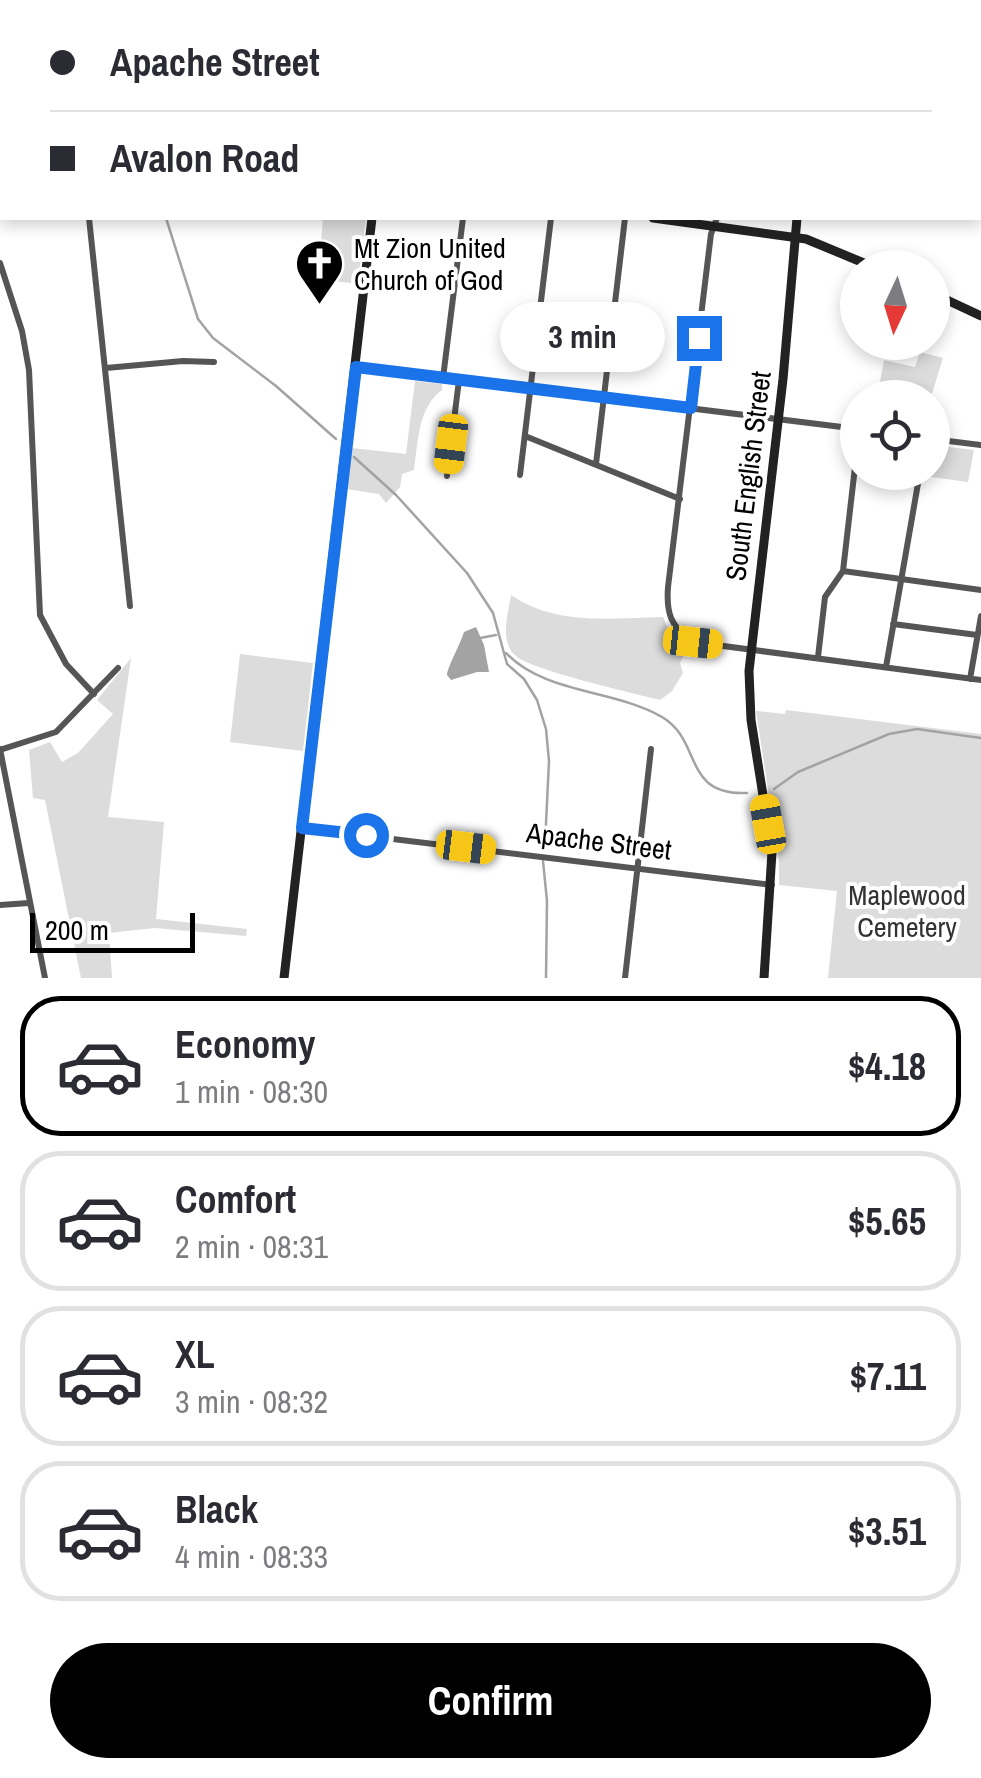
<!DOCTYPE html>
<html lang="en">
<head>
<meta charset="utf-8">
<style>
	:root { --surface:#fff; --page:#f7f7f7; --text:#2b2b33; --muted:#7c7c81; --line:#e1e1e2; --accent:#000 }
	body { margin:0; font-family:"Archivo Narrow",sans-serif; background:var(--page); color:var(--text); height:100vh; display:flex; flex-direction:column; font-size:38px; white-space:nowrap }
	* { box-sizing:border-box; margin:0 }
	p { font-size:32px; color:var(--muted) }
	.icon { flex:none; width:55px; height:55px; fill:none; stroke:currentColor; stroke-width:2; stroke-linecap:round; stroke-linejoin:round }
	.map { position:relative; height:978px; overflow:hidden }
	.sheet { display:flex; flex-direction:column; background:var(--surface); flex:1 }
	.sheet>* { flex:none }
	.top-card { position:absolute; left:0px; top:0px; width:982px; height:220px; box-shadow:0 5px 15px #0003; display:grid; align-content:center; height:220px; padding:0 50px; background:var(--surface) }
	.needle { width:65px; rotate:184deg }
	.tools { position:absolute; left:840px; top:250px; display:grid; gap:20px }
	.tools a { display:grid; place-items:center; width:110px; height:110px; border-radius:50%; background:var(--surface); box-shadow:0 5px 15px #0003; font-size:50px }
	.scale { position:absolute; left:30px; bottom:25px; width:165px; box-sizing:border-box; padding-left:10px; border:5px solid #000; border-top:0; font-size:28px; line-height:35px; white-space:nowrap; color:#000; -webkit-text-stroke:8px #fff; paint-order:stroke }
	.end { position:absolute; width:45px; height:45px; margin:-22px; border:12px solid #1a73e8; background:#fff; box-shadow:0 0 0 5px #fff }
	.from { border-radius:50% }
	.bubble { position:absolute; height:70px; border-radius:35px; background:var(--surface); box-shadow:0 5px 15px #0003; font-size:32px; font-weight:800; line-height:70px; text-align:center }
	.car { position:absolute; width:30px; height:60px; margin:-30px -15px; border-radius:12px; box-shadow:0 0 8px 2px #0007; background:linear-gradient(#f5c518 24%,#345 0 40%,#f5c518 0 76%,#345 0 86%,#f5c518 0) }
	.top-card b { display:flex; align-items:center; gap:35px; height:95px; font-size:38px }
	.top-card b+b { border-top:2px solid var(--line) }
	.top-card i { width:25px; height:25px; background:var(--text) }
	ul { padding:18px 0 0; list-style:none }
	li { display:flex; align-items:center; gap:30px; height:140px; margin:0 20px 15px; padding:0 30px; border:5px solid var(--line); border-radius:40px }
	li div { flex:1 }
	li b { display:block; font-size:38px }
	li em { font-style:normal; font-weight:800 }
	li.selected { border-color:var(--accent) }
	li>.icon { width:90px; height:90px; stroke-width:1.5 }
	.primary-button { display:flex; gap:20px; margin-top:auto; padding:20px 50px }
	.primary-button a { flex:1; height:115px; border-radius:60px; background:var(--accent); color:#fff; font-size:40px; font-weight:800; line-height:115px; text-align:center }
	.map>svg:first-child { display:block }
	.green { fill:#dcdcdc }
	.water { fill:#a3a3a3 }
	.lines { fill:none; stroke-linecap:round; stroke-linejoin:round }
	.stream { stroke:#a3a3a3; stroke-width:2.5 }
	.primary-casing { stroke:#dbdbdb; stroke-width:14 }
	.street { stroke:#555; stroke-width:6 }
	.secondary { stroke:#222; stroke-width:9 }
	.primary { stroke:#000; stroke-width:11 }
	.route { stroke:#1a73e8; stroke-width:12 }
	.labels { text-anchor:middle; stroke-width:8; stroke-linejoin:round; paint-order:stroke }
	.poi-label { font-size:28px; fill:#000; stroke:#fff; text-anchor:start }
	.street-label { font-size:28px; fill:#000; stroke:#fff }
	.park-label { font-size:28px; fill:#333; stroke:#fff }
</style>
</head>
<body>
<div class="map">
<svg width="981" height="978" viewBox="0 0 981 978">
	<rect width="100%" height="100%" fill="#fff"/>
	<path class="green" d="M0 0H321L2 2 0 192Z
		M323 218H366L358 284 318 279Z
		M920 352 943 358 931 397H877L884 360 915 367Z
		M415 381 442 384V390C418 407 418 442 414 470L402 474 400 487 386 503 379 494 346 489 352 448 406 454Z
		M932 445 974 450 968 482 924 476 925 473 932 472Z
		M511 595C556 626 611 618 663 617L671 636 687 648 680 663 683 673 672 691 660 700C633 693 534 671 516 656 499 642 508 614 511 595Z
		M240 654 313 663 303 751 230 742Z
		M131 658 108 817 164 822 156 919 247 929 246 936 155 928 109 933 112 978H81L45 800 33 798 29 750 50 742 62 762 78 753 113 714 97 700Z
		M786 710 981 734V978H828L837 891 779 885V861L756 711 785 714Z"/>
	<path class="water" d="M476 627 484 645 489 672H477L451 680 447 675C447 668 460 645 464 632Z"/>
	<g class="lines">
		<path class="stream" d="M925 0 927 2
			M0 5 2 8
			M166 218 198 319 213 338 276 386 336 439
			M354 457 396 495 467 573 493 613 507 664 524 679 537 700 546 729 549 761 545 844
			M480 638 496 635
			M506 653C545 694 614 689 662 717 703 741 682 796 747 793
			M774 789 798 772 889 734 917 729 981 738
			M543 861 547 901 546 978"/>
		<defs>
			<path id="primary" d="M714 0 718 2
				M742 0 746 2
				M980 167 981 168
				M980 185H981"/>
		</defs>
		<use href="#primary" class="primary-casing"/>
		<path class="street" d="M170 0V2
			M269 2 270 0
			M358 2V0
			M437 2V0
			M565 2V0
			M653 2 654 0
			M89 218 130 606
			M717 218 711 234 668 587C666 614 671 627 693 642L981 680
			M0 263 22 331 29 370 40 615 66 664 94 694
			M858 274 852 306 858 309
			M357 367 858 429
			M106 368 183 361 214 362
			M443 378 463 218
			M525 436 680 499
			M932 439 981 445
			M596 464 625 218
			M520 475 551 218
			M447 476 459 380
			M843 571 981 590
			M893 624 977 635
			M818 657 825 597 843 571 858 441
			M886 667 920 472
			M970 679 981 616
			M0 749 45 978
			M0 750 56 732 118 668
			M302 828 772 885
			M0 905 29 903
			M625 978 651 749"/>
		<path class="secondary" d="M822 2V0
			M0 199H2
			M653 218 806 239 876 268
			M932 293 981 316
			M284 978 372 218
			M764 978 772 852 751 720 749 671 783 379 797 218"/>
		<use href="#primary" class="primary"/>
	</g>
	<g class="lines">
		<path class="route" d="M366 835 302 828 356 367 691 408 699 338"/>
	</g>
	<defs>
		<symbol id="church-pin" viewBox="-11 -11 22 30"><path d="M0 17L-7.5 6A9.5 9.5 0 1 1 7.5 6Z" fill="#000" stroke="#fff"/><path d="M-1.2-6h2.4v3.5h3.3v2.4h-3.3V6h-2.4V-.1h-3.3v-2.4h3.3Z" fill="#fff"/></symbol>
	</defs>
	<g fill-rule="evenodd">
		<use href="#church-pin" x="292" y="236" width="55" height="75"/>
	</g>
	<g class="labels">
		<g class="poi-label">
			<text x="354" y="258">Mt Zion United<tspan x="354" dy="32">Church of God</tspan></text>
		</g>
		<g class="street-label">
			<text transform="translate(748 476) rotate(-83)" y="10">South English Street</text>
			<text transform="translate(599 841) rotate(7)" y="10">Apache Street</text>
		</g>
		<g class="park-label">
			<text x="907" y="905">Maplewood<tspan x="907" dy="32">Cemetery</tspan></text>
		</g>
	</g>
</svg>
<div class="tools">
<a><svg class="needle" viewBox="-14 -14 28 28"><path d="M0-13l5 13h-10z" fill="#e53935"/><path d="M0 13l5-13h-10z" fill="#7c7c81"/></svg></a>
<a><svg class="icon" aria-label="locate" viewBox="0 0 24 24"><circle cx="12" cy="12" r="6"/><path d="M12 2v4M12 18v4M2 12h4M18 12h4"/></svg></a>
</div>
<div class="scale">200 m</div>
<i class="end from" style="left:366px;top:835px"></i>
<i class="end" style="left:699px;top:338px"></i>
<div class="bubble" style="left:500px;top:302px;width:165px">3 min</div>
<i class="car" style="left:451px;top:444px;rotate:187deg"></i>
<i class="car" style="left:693px;top:642px;rotate:96deg"></i>
<i class="car" style="left:768px;top:824px;rotate:350deg"></i>
<i class="car" style="left:466px;top:847px;rotate:97deg"></i>
<div class="top-card">
<b><i class="from"></i>Apache Street</b>
<b><i></i>Avalon Road</b>
</div>
</div>
<section class="sheet">
<ul>
<li class="selected"><svg class="icon" aria-label="car" viewBox="0 0 24 24"><path d="M5 17H2v-5l4-1 3-4h7l3 4 3 1v5h-3M9 17h6M6 11h13"/><circle cx="7" cy="17" r="2"/><circle cx="17" cy="17" r="2"/></svg><div><b>Economy</b><p>1 min · 08:30</p></div><em>$4.18</em></li>
<li><svg class="icon" aria-label="car" viewBox="0 0 24 24"><path d="M5 17H2v-5l4-1 3-4h7l3 4 3 1v5h-3M9 17h6M6 11h13"/><circle cx="7" cy="17" r="2"/><circle cx="17" cy="17" r="2"/></svg><div><b>Comfort</b><p>2 min · 08:31</p></div><em>$5.65</em></li>
<li><svg class="icon" aria-label="car" viewBox="0 0 24 24"><path d="M5 17H2v-5l4-1 3-4h7l3 4 3 1v5h-3M9 17h6M6 11h13"/><circle cx="7" cy="17" r="2"/><circle cx="17" cy="17" r="2"/></svg><div><b>XL</b><p>3 min · 08:32</p></div><em>$7.11</em></li>
<li><svg class="icon" aria-label="car" viewBox="0 0 24 24"><path d="M5 17H2v-5l4-1 3-4h7l3 4 3 1v5h-3M9 17h6M6 11h13"/><circle cx="7" cy="17" r="2"/><circle cx="17" cy="17" r="2"/></svg><div><b>Black</b><p>4 min · 08:33</p></div><em>$3.51</em></li>
</ul>
<div class="primary-button"><a>Confirm</a></div>
</section>
</body>
</html>
